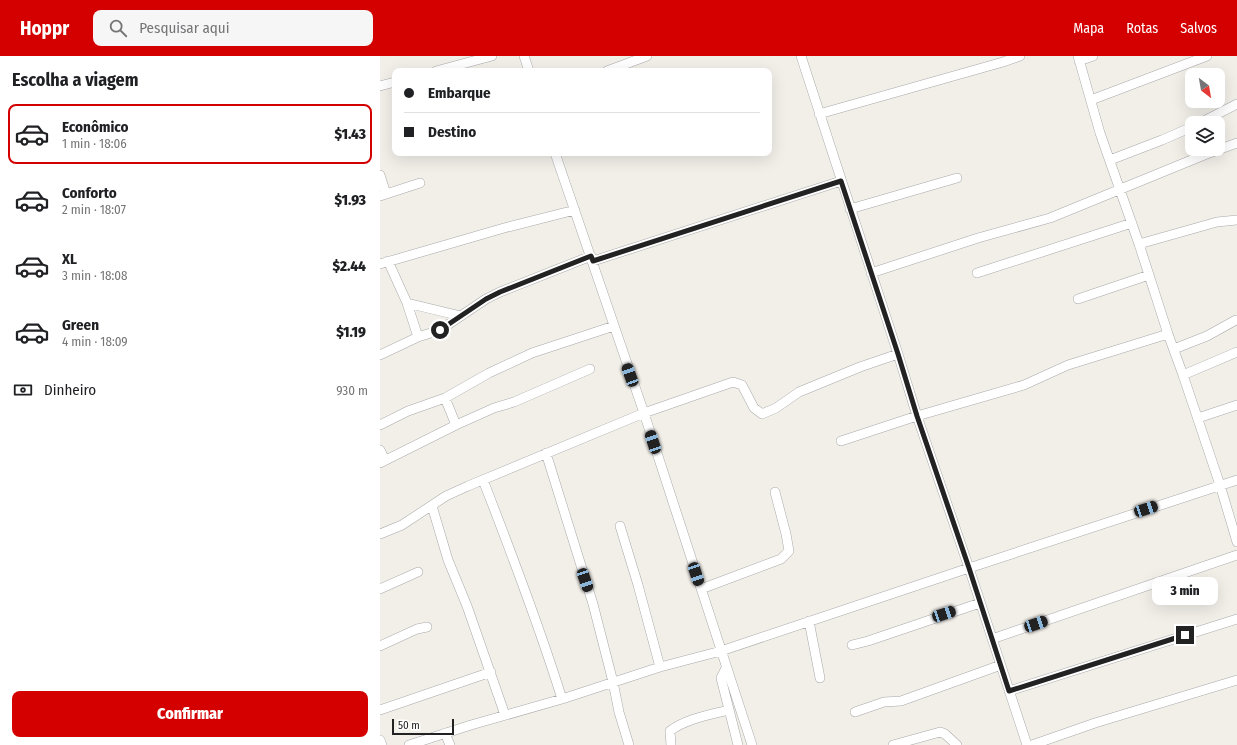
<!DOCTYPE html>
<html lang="pt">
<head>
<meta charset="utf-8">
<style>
	:root { --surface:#fff; --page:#f6f6f6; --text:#202124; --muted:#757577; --line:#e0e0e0; --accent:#d40000 }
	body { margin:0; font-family:"Fira Sans Condensed",sans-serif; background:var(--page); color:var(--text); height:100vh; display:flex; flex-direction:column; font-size:15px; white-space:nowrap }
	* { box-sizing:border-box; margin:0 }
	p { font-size:13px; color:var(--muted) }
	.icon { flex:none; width:22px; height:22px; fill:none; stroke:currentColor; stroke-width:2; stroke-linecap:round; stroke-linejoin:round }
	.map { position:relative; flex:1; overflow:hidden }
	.drawer { display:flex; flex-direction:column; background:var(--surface); width:380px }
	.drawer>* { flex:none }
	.top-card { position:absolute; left:12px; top:12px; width:380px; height:88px; border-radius:8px; box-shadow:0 4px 16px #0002; display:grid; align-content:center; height:88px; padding:0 12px; background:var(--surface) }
	.needle { width:26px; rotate:149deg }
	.tools { position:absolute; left:805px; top:12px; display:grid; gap:8px }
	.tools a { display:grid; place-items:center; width:40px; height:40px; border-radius:8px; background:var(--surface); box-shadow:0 4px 16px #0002; font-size:20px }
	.scale { position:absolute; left:12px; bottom:10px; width:62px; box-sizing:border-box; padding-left:4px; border:2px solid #222; border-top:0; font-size:11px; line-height:14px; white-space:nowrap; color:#222; -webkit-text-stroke:3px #fff; paint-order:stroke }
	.end { position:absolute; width:18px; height:18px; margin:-9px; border:5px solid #222; background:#fff; box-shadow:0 0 0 2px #fff }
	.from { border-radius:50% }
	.bubble { position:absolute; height:28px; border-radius:8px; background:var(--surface); box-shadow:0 4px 16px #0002; font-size:13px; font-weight:800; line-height:28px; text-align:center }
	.car { position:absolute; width:12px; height:24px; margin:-12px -6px; border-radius:5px; box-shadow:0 0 3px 1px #0007; background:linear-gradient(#222 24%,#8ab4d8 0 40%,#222 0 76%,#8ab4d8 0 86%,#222 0) }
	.top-card b { display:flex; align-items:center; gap:14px; height:38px; font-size:15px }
	.top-card b+b { border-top:1px solid var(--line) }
	.top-card i { width:10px; height:10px; background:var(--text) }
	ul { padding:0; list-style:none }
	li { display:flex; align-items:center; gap:12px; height:60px; margin:0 8px 6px; padding:0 4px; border:2px solid transparent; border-radius:8px }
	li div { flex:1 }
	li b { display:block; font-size:15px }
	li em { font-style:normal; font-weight:800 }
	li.current { border-color:var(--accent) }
	li>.icon { width:36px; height:36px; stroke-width:1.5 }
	h2 { padding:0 12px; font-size:18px; line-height:48px }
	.pay { display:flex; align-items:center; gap:10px; height:44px; padding:0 12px; font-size:15px }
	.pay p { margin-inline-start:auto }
	.action { display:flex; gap:8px; margin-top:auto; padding:8px 12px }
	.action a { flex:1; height:46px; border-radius:8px; background:var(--accent); color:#fff; font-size:16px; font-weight:800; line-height:46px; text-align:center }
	header { display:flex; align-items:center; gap:24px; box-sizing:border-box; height:56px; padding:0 20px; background:var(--accent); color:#fff }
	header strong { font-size:19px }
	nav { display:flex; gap:22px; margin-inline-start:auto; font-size:14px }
	.search { width:280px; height:36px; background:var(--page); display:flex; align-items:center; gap:10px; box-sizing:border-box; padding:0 14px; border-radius:8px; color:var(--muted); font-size:15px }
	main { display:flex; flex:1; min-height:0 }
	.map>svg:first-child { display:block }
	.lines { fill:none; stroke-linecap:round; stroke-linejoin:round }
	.minor-casing { stroke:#a9a9a9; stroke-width:10 }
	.minor { stroke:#fff; stroke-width:9 }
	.route { stroke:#222; stroke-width:5 }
</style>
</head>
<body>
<header>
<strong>Hoppr</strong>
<div class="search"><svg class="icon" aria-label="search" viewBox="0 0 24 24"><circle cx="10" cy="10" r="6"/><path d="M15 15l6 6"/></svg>Pesquisar aqui</div>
<nav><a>Mapa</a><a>Rotas</a><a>Salvos</a></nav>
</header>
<main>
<section class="drawer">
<h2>Escolha a viagem</h2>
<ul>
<li class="current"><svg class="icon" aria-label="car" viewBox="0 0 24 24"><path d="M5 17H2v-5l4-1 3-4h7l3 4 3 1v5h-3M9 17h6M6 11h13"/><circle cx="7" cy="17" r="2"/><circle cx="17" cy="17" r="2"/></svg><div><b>Econômico</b><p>1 min · 18:06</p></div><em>$1.43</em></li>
<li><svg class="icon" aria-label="car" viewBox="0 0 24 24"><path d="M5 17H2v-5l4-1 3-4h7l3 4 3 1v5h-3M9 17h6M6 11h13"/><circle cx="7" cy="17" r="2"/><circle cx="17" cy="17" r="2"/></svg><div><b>Conforto</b><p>2 min · 18:07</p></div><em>$1.93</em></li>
<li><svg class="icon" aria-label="car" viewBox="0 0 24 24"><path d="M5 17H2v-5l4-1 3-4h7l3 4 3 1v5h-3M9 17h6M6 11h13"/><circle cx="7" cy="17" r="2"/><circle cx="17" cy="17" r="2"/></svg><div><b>XL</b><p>3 min · 18:08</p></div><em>$2.44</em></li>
<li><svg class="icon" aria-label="car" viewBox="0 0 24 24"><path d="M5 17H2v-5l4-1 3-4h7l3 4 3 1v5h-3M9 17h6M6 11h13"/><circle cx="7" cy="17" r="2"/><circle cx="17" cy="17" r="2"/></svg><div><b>Green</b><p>4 min · 18:09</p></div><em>$1.19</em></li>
</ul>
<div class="pay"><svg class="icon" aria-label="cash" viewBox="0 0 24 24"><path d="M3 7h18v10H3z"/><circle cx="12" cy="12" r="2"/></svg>Dinheiro<p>930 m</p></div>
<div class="action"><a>Confirmar</a></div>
</section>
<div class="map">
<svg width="857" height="689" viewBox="0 0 857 689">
	<rect width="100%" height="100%" fill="#f2efe9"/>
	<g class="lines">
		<defs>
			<path id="minor" d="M144 0 149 15
				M421 0 518 298 537 360 589 512 647 689
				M698 0 720 77 759 188 788 278 803 319 840 429 857 486
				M699 5 713 0
				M56 15 112 0
				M227 15 267 0
				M0 30 15 26
				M711 44 827 0
				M439 58 623 6 640 0
				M820 67 857 48
				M175 97 264 357 372 689
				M730 104 782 84 812 71
				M0 119 6 138
				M0 140 40 127
				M470 153 577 122
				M759 188 837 166 857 164
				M8 205 27 247 38 281
				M213 205 461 125
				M0 208 124 172 195 154
				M491 217 598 182 670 162 824 99 857 87
				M597 217 752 167
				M698 243 769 219
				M27 247 81 260
				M794 293 827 280 856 264
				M0 299 38 281 60 274 106 243 120 236 211 200
				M803 319 857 296
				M65 342 76 369
				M818 362 857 349
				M0 369 28 355 65 342 109 317 152 297 234 270
				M461 385 537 360 644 329 688 309 788 278
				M0 394 5 404
				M166 397 213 548 233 626 239 656 249 689
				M0 407 76 369 114 352 134 346 210 313
				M103 424C131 496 159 569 182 643
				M52 450 68 504 87 550 125 659
				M240 470 258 529 280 611
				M0 478 22 469 66 440 88 430 264 357 353 326 362 329 374 352 382 358 396 352 419 336 480 311 518 298
				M0 533 38 516
				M321 533 401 503 409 495 406 478 395 436
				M429 565 440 622
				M612 583 857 499
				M472 589 488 585 600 547
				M0 590 37 573 47 571
				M346 612 341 622 358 689
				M629 635 857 563
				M0 654 111 616
				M475 656 504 646 521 645 621 609
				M65 677 70 689
				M0 684 2 689
				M29 689 91 669 182 643 280 611 341 595 589 512 857 424
				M291 689 290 675C306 663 329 659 349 654
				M513 689 560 676 565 678 577 689
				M652 689 715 667 857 624"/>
		</defs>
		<use href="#minor" class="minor-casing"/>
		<use href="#minor" class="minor"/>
	</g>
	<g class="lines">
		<path class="route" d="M60 274 106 243 120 236 211 200 213 205 461 125 518 298 537 360 589 512 629 635 805 579"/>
	</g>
</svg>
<div class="tools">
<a><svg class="needle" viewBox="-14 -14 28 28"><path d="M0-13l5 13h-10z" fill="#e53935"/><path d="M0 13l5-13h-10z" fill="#757577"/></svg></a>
<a><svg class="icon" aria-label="layers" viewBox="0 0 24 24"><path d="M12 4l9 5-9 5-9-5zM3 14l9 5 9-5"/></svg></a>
</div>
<div class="scale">50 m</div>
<i class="end from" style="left:60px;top:274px"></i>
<i class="end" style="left:805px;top:579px"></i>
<div class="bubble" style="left:772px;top:521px;width:66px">3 min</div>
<i class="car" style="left:250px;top:319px;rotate:340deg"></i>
<i class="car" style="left:273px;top:386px;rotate:342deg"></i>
<i class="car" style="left:766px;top:453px;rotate:72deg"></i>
<i class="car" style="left:316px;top:518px;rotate:162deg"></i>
<i class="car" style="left:205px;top:524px;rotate:161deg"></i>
<i class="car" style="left:564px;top:558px;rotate:72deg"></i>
<i class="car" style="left:656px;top:568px;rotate:71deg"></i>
<div class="top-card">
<b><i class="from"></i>Embarque</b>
<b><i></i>Destino</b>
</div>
</div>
</main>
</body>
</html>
